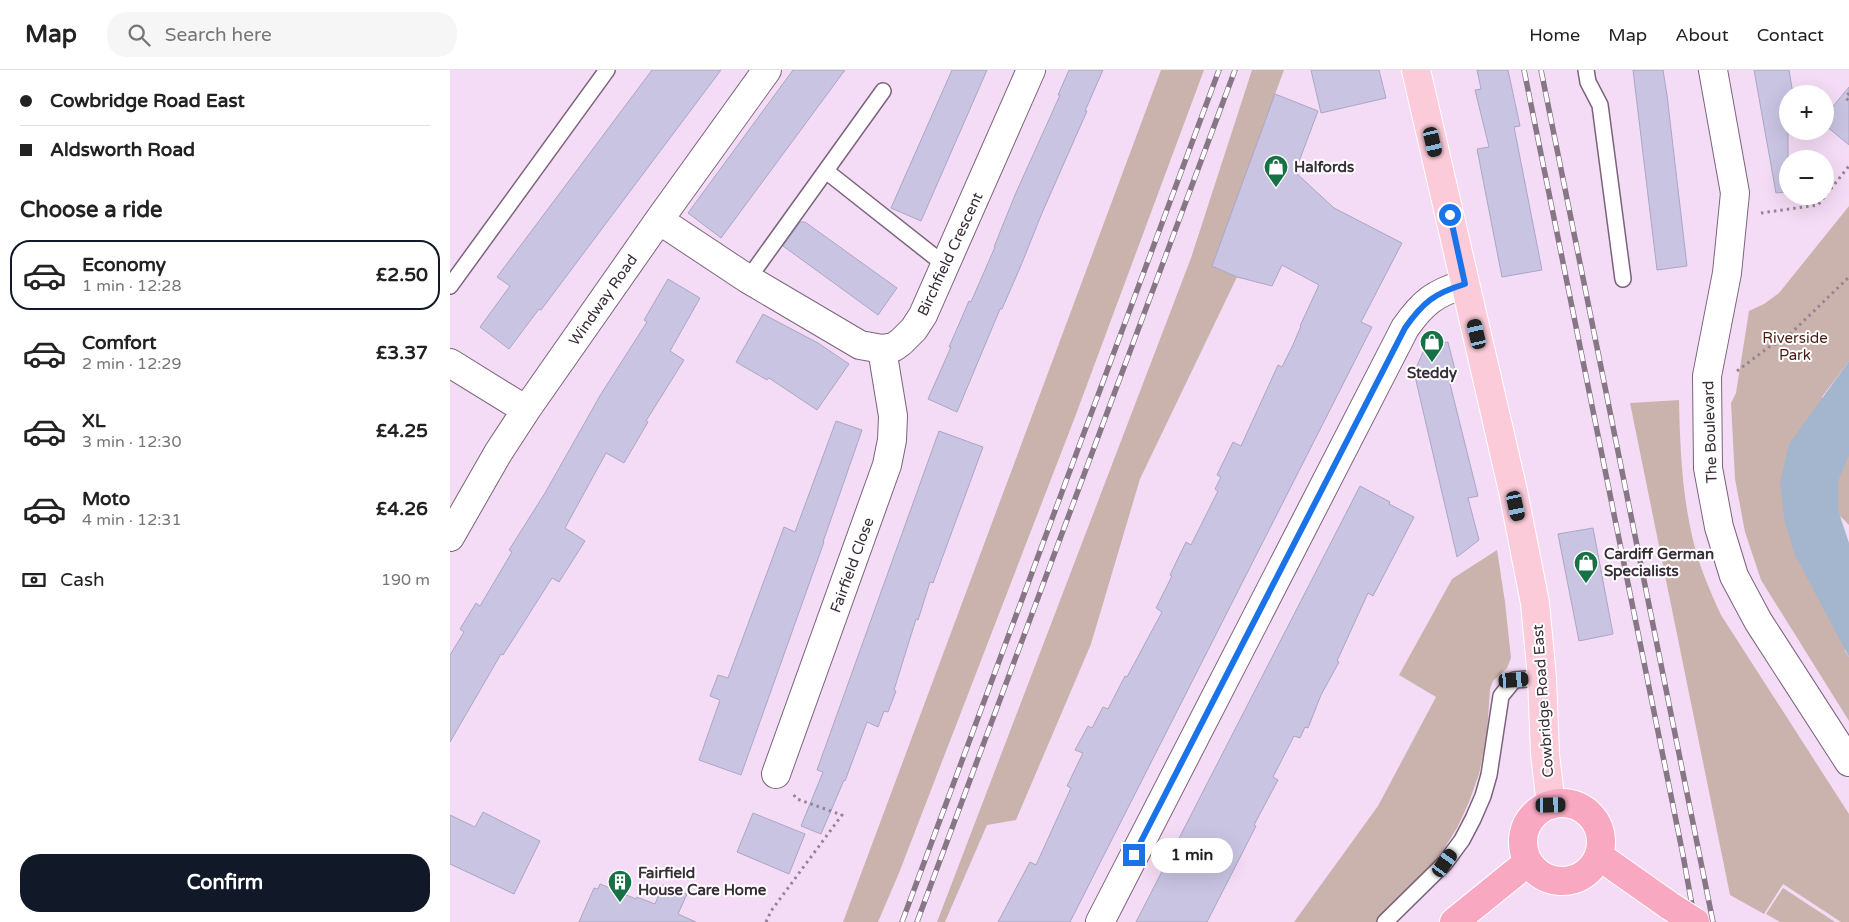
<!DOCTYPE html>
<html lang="en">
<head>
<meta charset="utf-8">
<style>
	:root { --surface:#fff; --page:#f6f6f6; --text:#222; --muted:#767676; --line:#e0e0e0; --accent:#111827 }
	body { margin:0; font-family:"Varela Round",sans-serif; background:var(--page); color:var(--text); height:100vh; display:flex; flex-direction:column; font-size:19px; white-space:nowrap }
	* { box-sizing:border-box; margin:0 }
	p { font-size:16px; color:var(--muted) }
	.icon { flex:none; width:28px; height:28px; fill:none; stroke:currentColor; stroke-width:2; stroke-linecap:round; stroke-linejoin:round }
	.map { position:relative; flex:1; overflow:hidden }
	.drawer { display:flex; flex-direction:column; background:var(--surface); width:450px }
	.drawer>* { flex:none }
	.banner { display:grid; align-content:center; height:110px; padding:0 20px; background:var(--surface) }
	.buttons { position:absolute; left:1329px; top:15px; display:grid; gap:10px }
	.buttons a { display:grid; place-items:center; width:55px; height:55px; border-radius:50%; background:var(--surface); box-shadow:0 5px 20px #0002; font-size:25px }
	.end { position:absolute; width:22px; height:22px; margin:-11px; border:6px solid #1a73e8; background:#fff; box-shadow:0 0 0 2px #fff }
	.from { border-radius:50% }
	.bubble { position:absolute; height:35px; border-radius:18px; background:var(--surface); box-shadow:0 5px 20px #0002; font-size:16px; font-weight:700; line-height:35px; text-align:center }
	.car { position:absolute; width:15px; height:30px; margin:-15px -8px; border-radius:6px; box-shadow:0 0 4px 1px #0007; background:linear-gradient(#222 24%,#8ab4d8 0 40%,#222 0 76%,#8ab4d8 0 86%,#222 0) }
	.banner b { display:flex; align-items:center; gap:18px; height:48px; font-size:19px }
	.banner b+b { border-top:1px solid var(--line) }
	.banner i { width:12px; height:12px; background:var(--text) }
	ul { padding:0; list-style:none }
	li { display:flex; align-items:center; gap:15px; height:70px; margin:0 10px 8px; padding:0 10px; border:2px solid transparent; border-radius:20px }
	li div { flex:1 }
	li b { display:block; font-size:19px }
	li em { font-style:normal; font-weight:700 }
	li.selected { border-color:var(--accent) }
	li>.icon { width:45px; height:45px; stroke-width:1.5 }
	h2 { padding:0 20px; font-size:22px; line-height:60px }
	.pay { display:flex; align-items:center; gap:12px; height:55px; padding:0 20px; font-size:19px }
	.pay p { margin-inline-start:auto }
	.action { display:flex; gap:10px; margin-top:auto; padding:10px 20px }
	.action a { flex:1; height:58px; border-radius:20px; background:var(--accent); color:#fff; font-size:20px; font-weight:700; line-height:58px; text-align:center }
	header { display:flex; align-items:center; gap:30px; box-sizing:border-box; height:70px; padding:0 25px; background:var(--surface); border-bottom:1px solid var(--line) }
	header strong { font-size:24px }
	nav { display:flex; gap:28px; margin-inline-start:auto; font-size:18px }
	.search { width:350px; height:45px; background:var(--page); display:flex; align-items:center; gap:12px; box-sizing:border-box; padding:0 18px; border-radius:20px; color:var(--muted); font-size:19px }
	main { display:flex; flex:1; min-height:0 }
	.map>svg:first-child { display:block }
	.green { fill:#cab3ad }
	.water { fill:#a4b5ce }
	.building { fill:#c8c4e2; stroke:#aba6c5 }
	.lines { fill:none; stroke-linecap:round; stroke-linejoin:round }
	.lane-casing { stroke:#7b647b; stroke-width:18 }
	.street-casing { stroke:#7b647b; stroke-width:30 }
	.primary-casing { stroke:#fff; stroke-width:30 }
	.highway-casing { stroke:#fff; stroke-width:30 }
	.path { stroke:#958496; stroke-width:3; stroke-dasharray:2.5 4; stroke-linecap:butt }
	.lane { stroke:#fff; stroke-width:15 }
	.street { stroke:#fff; stroke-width:28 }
	.primary { stroke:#fbcbd9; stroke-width:28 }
	.highway { stroke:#f8a8c0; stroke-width:28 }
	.rail-casing { stroke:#867686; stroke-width:5.5 }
	.rail { stroke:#fff; stroke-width:4; stroke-dasharray:11; stroke-linecap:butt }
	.highway-bridge-casing { stroke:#fff; stroke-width:30; stroke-linecap:butt }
	.highway-bridge { stroke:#f8a8c0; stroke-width:28 }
	.route { stroke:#1a73e8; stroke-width:6 }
	.labels { text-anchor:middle; stroke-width:4; stroke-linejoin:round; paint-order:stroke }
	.poi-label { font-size:15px; font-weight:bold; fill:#372d37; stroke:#fff; text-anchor:start }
	.street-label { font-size:15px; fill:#372d37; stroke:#fff }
	.park-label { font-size:15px; fill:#491c13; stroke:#fff }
</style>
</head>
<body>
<header>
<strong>Map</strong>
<div class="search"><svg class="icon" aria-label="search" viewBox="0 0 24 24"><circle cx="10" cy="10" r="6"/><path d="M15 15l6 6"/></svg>Search here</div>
<nav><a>Home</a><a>Map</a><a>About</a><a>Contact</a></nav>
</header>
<main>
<section class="drawer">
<div class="banner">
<b><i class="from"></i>Cowbridge Road East</b>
<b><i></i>Aldsworth Road</b>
</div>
<h2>Choose a ride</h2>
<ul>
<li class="selected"><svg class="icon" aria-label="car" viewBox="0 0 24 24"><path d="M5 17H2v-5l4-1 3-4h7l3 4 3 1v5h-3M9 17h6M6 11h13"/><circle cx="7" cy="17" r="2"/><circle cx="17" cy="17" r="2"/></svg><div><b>Economy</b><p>1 min · 12:28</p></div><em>£2.50</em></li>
<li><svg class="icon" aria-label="car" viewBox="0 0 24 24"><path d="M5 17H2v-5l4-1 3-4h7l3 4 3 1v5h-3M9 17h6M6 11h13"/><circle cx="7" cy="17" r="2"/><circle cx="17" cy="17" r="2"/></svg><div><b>Comfort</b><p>2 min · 12:29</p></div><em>£3.37</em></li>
<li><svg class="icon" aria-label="car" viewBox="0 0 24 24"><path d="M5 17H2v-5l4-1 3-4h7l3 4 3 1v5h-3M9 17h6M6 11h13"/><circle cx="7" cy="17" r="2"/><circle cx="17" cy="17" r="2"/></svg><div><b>XL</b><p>3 min · 12:30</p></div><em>£4.25</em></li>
<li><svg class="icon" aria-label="car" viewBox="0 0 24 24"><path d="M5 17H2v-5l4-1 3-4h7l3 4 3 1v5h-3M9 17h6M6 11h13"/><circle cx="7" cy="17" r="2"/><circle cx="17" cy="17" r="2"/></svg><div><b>Moto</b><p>4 min · 12:31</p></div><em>£4.26</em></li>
</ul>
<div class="pay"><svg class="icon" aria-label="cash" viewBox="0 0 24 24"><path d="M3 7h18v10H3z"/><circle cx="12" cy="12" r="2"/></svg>Cash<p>190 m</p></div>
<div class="action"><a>Confirm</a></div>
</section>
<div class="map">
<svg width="1399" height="852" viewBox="0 0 1399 852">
	<rect width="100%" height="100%" fill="#f5dcf6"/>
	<path class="green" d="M711 0H754L625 347 449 803 428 852H393Z
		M802 0H834L762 196 787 207 690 409 641 574 566 750 537 755 495 852H487L741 188Z
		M1399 136V291L1372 327 1395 581 1399 587V651L1311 510 1295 462 1285 409 1281 333 1286 323 1299 241 1314 234 1329 223Z
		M1399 322V455L1377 433Z
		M1229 330C1230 377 1232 424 1243 470 1249 496 1260 521 1271 545L1399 744V852H1391L1333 814 1314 844 1280 825 1180 333Z
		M1047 480 1055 532 1061 588 1057 598 1043 611 1040 619 1037 664 1029 704 1019 732 1007 758 992 782 978 801 926 852H844L928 736 986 627 949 605 1002 509Z
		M1333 818 1385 852H1330L1316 844Z"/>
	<path class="water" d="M1399 291V385L1388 411V440L1399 473V587L1344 483 1334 448 1330 412 1339 374Z"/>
	<path class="building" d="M202 0H271L91 240 89 239 59 279 30 257 60 216 47 207Z
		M343 0H395L271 168 238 143Z
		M502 0H537L471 151 441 138Z
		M619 0H653L635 41H637L592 143 572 193 552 239H550L507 342 478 329 501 277H499L519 231 521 232 545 177H544L565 125 610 25H608Z
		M861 0H929L936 28 871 43Z
		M1027 0H1058L1070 56 1064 57 1092 200 1052 207 1027 79 1039 77 1025 20 1031 19Z
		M1183 0H1213L1217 25 1237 196 1207 200Z
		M1304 0H1339L1343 24H1338V122L1326 123Z
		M1399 17V75L1375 55V46Z
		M825 24 868 41 845 102 884 138 952 173 911 252 922 257 620 852H548L580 792 586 795 621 718 617 716 633 683 625 680 638 656 642 658 653 637 658 639 675 606 677 607 712 542 706 538 722 506 720 505 736 472 741 475 768 421 765 419 771 407 767 405 783 372 791 376 828 295 832 297 842 277 851 256H850L869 215 832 195 822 216 787 207 762 196Z
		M350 152H355L447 218 428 245 333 176Z
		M218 209 250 228 220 281 234 290 196 351 198 352 174 393 156 383 115 458 135 471 109 512 102 508 53 585 51 584 0 672V585L14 562 10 559 26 533 30 536 62 482 59 480 95 423 151 324 197 252 194 250Z
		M313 244 368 273 399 294 367 340 319 308 317 310 286 292Z
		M998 272 1005 300 997 302 1028 426 1018 428 1029 470 1007 487 964 302 975 278Z
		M386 351 412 360 373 472H374L291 705 249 690 270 630 260 626 268 605 278 608 334 457 345 462Z
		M489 361 533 377 483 513 480 512 468 550 466 549 444 620 446 621 438 642 434 641 428 657 417 652 395 711 394 710 371 764 351 756 373 702 367 700Z
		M910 416 940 432 939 434 964 447 923 526 918 523 887 591 889 592 871 625 858 658 855 657 850 668 844 666 823 707 828 710 804 755 806 756 757 852H686Z
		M1143 458 1163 564 1129 571 1108 464Z
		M33 742 90 771 64 824 0 794V745L25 757Z
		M303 743 355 764 339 804 287 782Z
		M150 814 186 829 187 827 205 834 213 815 237 824 228 844 246 852H129L144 818 148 819Z"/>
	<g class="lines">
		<defs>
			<path id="lane" d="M1136 0 1138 12 1150 35 1173 209
				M376 101 495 195
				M298 209 433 21
				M0 216 157 0
				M935 852 995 793 1012 770 1023 749 1033 726 1039 705 1051 626 1064 610 1092 608"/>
			<path id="street" d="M1263 0 1285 123 1277 203 1257 306 1258 398 1269 457 1284 506 1308 551 1399 692
				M209 150 298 209 410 275 432 279 444 277 451 272 464 259 473 245 581 0
				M0 293 76 340
				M0 467 48 383 76 340 209 150 317 0
				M326 704 437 395 442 370 443 346 432 279
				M650 852 955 258C973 232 985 223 1015 214"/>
			<path id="primary" d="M966 0 1063 421 1085 533 1092 608 1095 684 1101 735"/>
			<path id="highway" d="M1073 772a39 39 0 1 1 78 0a39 39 0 1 1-78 0Z
				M1149 786 1220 836
				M1004 852 1078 792"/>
		</defs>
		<use href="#lane" class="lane-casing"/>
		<use href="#street" class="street-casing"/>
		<use href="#primary" class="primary-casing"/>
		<use href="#highway" class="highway-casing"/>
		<path class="path" d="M1399 23 1396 28 1399 31
			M1311 143 1368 135 1399 96
			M1287 301 1319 277 1333 271 1399 207
			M316 852 321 841 392 745 347 729 343 724"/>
		<use href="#lane" class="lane"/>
		<use href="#street" class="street"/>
		<use href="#primary" class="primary"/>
		<use href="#highway" class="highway"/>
		<defs>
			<path id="rail" d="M1074 0 1233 785 1245 852
				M1091 0 1263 852
				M452 852 769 0
				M467 852 785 0"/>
		</defs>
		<use href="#rail" class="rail-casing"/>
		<use href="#rail" class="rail"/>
		<defs>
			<path id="highway-bridge" d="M1220 836 1245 852"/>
		</defs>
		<use href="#highway-bridge" class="highway-bridge-casing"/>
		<use href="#highway-bridge" class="highway-bridge"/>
	</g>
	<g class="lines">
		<path class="route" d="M684 785 955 258C973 232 985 223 1015 214L1000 145"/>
	</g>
	<defs>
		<symbol id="shop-pin" viewBox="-11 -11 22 30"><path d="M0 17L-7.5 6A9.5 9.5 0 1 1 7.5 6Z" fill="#177146" stroke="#fff"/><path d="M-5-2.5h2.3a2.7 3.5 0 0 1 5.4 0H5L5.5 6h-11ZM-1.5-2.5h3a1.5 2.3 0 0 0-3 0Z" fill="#fff"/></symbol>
		<symbol id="building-pin" viewBox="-11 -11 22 30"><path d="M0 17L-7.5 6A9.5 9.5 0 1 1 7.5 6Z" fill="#177146" stroke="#fff"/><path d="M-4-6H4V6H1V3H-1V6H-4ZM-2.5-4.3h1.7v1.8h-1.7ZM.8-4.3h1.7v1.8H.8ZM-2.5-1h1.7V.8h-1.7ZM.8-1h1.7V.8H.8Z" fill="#fff"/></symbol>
	</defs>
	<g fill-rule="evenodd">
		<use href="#shop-pin" x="812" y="83" width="28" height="38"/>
		<use href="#shop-pin" x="968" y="258" width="28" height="38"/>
		<use href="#shop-pin" x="1122" y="479" width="28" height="38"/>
		<use href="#building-pin" x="156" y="798" width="28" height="38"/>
	</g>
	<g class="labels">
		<g class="poi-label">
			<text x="844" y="102">Halfords</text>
			<text x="982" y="308" text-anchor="middle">Steddy</text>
			<text x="1154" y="489">Cardiff German<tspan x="1154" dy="17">Specialists</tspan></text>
			<text x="188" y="808">Fairfield<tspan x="188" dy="17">House Care Home</tspan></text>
		</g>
		<g class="street-label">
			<text transform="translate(500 184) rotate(-65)" y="5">Birchfield Crescent</text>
			<text transform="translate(153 230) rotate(-55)" y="5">Windway Road</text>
			<text transform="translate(1260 362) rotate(-92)" y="5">The Boulevard</text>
			<text transform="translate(402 495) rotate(-70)" y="5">Fairfield Close</text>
			<text transform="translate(1093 631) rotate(-94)" y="5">Cowbridge Road East</text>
		</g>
		<g class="park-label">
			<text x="1345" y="273">Riverside<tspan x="1345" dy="17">Park</tspan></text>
		</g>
	</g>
</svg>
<div class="buttons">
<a>+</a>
<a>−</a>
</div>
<i class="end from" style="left:1000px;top:145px"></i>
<i class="end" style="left:684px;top:785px"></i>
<div class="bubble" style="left:701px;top:768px;width:82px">1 min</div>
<i class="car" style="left:983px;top:72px;rotate:167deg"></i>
<i class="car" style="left:1027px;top:264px;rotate:347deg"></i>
<i class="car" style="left:1066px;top:436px;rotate:168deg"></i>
<i class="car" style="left:1064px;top:610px;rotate:86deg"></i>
<i class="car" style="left:1101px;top:735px;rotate:89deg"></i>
<i class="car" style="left:995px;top:793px;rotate:36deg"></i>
</div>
</main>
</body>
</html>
